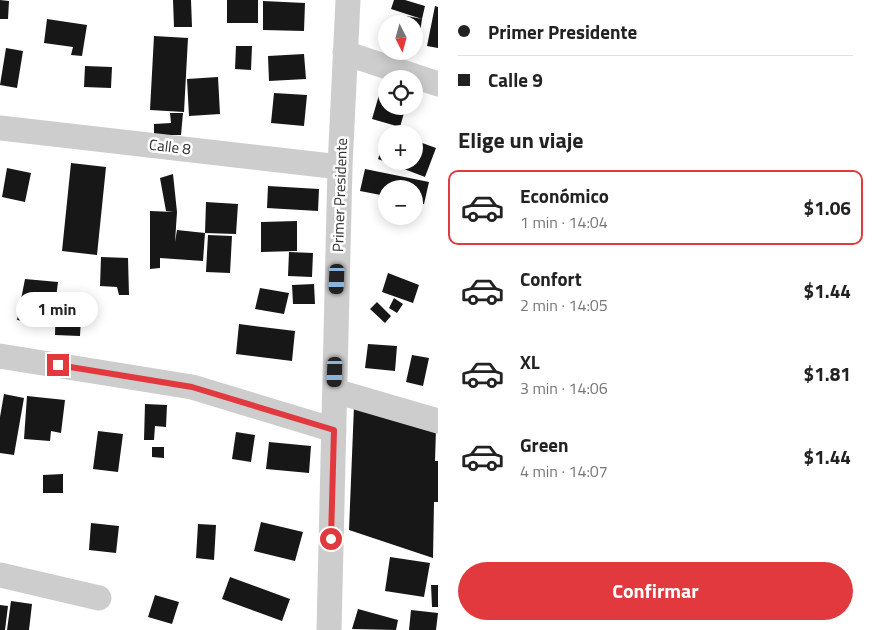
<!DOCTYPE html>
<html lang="es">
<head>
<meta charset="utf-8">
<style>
	:root { --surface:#fff; --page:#f2f2f2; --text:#222; --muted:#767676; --line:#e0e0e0; --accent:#e1393e }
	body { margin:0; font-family:"Titillium Web",sans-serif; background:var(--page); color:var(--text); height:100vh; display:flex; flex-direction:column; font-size:19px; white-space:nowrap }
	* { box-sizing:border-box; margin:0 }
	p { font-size:16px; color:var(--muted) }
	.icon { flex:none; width:28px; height:28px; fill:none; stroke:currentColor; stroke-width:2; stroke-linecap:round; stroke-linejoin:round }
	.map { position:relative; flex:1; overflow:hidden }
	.sheet { display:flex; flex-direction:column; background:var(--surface); width:435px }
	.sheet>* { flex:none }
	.banner { display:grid; align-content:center; height:110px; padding:0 20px; background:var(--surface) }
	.needle { width:32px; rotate:174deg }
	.controls { position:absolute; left:378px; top:15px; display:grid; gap:10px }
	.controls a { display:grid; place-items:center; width:45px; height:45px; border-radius:50%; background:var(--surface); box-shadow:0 2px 12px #0003; font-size:25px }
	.end { position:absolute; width:22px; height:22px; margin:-11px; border:6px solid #e1393e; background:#fff; box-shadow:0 0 0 2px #fff }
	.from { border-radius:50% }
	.bubble { position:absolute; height:35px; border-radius:18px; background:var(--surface); box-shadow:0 2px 12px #0003; font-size:16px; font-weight:700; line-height:35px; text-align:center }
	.car { position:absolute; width:15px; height:30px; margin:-15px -8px; border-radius:6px; box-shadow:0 0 4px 1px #0007; background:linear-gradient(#222 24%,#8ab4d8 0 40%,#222 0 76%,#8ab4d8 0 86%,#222 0) }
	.banner b { display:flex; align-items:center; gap:18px; height:48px; font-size:19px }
	.banner b+b { border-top:1px solid var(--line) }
	.banner i { width:12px; height:12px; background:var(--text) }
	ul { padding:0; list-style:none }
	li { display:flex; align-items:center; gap:15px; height:75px; margin:0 10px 8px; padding:0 10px; border:2px solid transparent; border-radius:10px }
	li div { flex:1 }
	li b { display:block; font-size:19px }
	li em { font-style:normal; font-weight:700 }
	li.on { border-color:var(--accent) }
	li>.icon { width:45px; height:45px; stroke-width:1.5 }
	h2 { padding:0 20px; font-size:22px; line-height:60px }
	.action { display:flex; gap:10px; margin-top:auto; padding:10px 20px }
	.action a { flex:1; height:58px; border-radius:30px; background:var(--accent); color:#fff; font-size:20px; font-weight:700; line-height:58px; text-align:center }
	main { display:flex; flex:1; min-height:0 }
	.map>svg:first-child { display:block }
	.building { fill:#171717 }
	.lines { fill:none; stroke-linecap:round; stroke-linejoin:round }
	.minor { stroke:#cdcdcd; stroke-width:25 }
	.route { stroke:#e1393e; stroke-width:6 }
	.labels { text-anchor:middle; stroke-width:5; stroke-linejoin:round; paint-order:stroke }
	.street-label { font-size:15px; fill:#303030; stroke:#fff }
</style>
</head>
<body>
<main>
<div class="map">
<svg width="438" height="630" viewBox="0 0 438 630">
	<rect width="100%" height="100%" fill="#fff"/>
	<path class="building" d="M0 0 9 1 8 19H0Z
		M173 0H191L192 27H174Z
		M227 0H258V23H227Z
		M394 0H405L425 6 422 19 391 9Z
		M263 1 305 3 304 31 263 30Z
		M435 6 438 7V48L427 46Z
		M407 16 422 19 418 46 414 45V24H406Z
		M47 19 87 25 82 56 71 55 73 47 44 43Z
		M154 36 188 38 184 112 150 110Z
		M236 46H252L251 70 235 69Z
		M6 48 23 51 17 88 0 85Z
		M304 54 306 79 269 81 268 56Z
		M85 66 112 67 111 88 84 87Z
		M218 77 220 114 189 116 187 79Z
		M274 93 307 95 304 126 271 123Z
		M379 95 386 97V106H406L400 127 372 119Z
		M170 113H183L181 135H154V124L171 123Z
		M386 136V161H414V140L436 148 425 177 378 159Z
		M71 163 106 167 97 255 62 251Z
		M7 168 31 173 25 202 2 197Z
		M365 169 429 182 424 204 414 202V189H386V196L360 191Z
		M173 174 177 212 175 242 177 230 205 233 203 261 160 258V268L150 269V211L174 212 166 211 160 178Z
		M268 186 319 189 318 211 267 208Z
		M206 202 238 204 236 234 205 233Z
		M297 221V251L261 252V222Z
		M208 235 232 236 230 273 206 272Z
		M289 252 313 253 312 277 288 276Z
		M101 257 128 258 129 295H119L117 287 100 286Z
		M388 273 419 285 413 303 382 292Z
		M25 279 58 282 56 298 82 299 80 336 55 335 56 301 48 300 43 324 17 320Z
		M314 284 315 304H293L292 285Z
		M260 288 289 293 284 314 255 309Z
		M394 298 403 304 397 313 389 308Z
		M377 302 391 316 385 323 370 309Z
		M239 324 295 331 292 361 236 354Z
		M368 344 397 346 395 371 365 368Z
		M412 355 429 358 423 386 406 382Z
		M4 394 24 398 14 455 0 453V417Z
		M27 396 65 400 61 433 51 431 50 441 24 439Z
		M145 404 167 405 166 427 155 426 154 440H144Z
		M354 406 436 429 435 461H438V502H434L433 558 349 530Z
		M98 431 123 434 118 472 93 469Z
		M236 432 255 435 251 462 232 459Z
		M269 442 311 446 309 473 266 469Z
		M152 447H164V458L152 457Z
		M63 474V493H43V475Z
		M261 522 303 532 295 561 254 551Z
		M91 523 119 526 116 553 89 550Z
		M198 524 216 525 214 560 196 558Z
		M390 557 430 563 424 597 385 591Z
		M230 577 290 599 282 621 222 599Z
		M431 585H438V607H432Z
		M155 595 179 602 172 624 148 617Z
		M11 601 32 604 29 630H7Z
		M0 605 8 606 5 630H0Z
		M358 609 398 620 396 630 352 629Z
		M411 610 438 613 436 630H409Z"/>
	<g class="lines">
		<path class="minor" d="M345 53 438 84
			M0 128 340 167
			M0 356 192 387 334 430
			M335 391 438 421
			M0 575 99 598
			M329 630 340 167 348 0"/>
	</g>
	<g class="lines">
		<path class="route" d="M58 365 192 387 334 430 331 539"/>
	</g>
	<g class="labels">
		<g class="street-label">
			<text transform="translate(170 147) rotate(7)" y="5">Calle 8</text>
			<text transform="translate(340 195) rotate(-88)" y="5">Primer Presidente</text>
		</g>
	</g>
</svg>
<div class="controls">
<a><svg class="needle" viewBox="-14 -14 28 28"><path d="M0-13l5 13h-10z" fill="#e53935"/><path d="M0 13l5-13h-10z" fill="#767676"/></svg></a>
<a><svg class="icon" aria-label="locate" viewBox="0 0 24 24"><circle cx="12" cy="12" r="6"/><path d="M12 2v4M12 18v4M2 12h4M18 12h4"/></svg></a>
<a>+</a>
<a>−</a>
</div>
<i class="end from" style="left:331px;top:539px"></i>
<i class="end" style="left:58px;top:365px"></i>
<div class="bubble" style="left:16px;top:292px;width:82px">1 min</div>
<i class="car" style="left:337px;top:279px;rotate:182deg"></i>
<i class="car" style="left:335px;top:372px;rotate:182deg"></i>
</div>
<section class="sheet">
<div class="banner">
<b><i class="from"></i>Primer Presidente</b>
<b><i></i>Calle 9</b>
</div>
<h2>Elige un viaje</h2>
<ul>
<li class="on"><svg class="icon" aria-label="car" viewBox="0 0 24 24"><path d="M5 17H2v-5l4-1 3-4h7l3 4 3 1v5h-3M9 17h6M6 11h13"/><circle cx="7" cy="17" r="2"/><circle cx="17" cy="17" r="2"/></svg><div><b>Económico</b><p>1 min · 14:04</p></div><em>$1.06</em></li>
<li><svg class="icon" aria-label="car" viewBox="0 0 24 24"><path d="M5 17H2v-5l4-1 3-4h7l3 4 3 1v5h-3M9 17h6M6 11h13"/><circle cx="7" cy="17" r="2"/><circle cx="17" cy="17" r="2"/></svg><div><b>Confort</b><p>2 min · 14:05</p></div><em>$1.44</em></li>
<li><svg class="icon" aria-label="car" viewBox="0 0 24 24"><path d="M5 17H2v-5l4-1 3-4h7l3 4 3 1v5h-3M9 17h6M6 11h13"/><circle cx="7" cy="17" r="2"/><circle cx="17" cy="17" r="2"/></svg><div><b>XL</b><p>3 min · 14:06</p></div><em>$1.81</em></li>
<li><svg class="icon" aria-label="car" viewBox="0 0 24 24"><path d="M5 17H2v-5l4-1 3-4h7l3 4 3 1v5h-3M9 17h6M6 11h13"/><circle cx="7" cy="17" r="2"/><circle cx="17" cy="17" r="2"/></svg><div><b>Green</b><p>4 min · 14:07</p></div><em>$1.44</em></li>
</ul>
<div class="action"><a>Confirmar</a></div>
</section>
</main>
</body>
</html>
